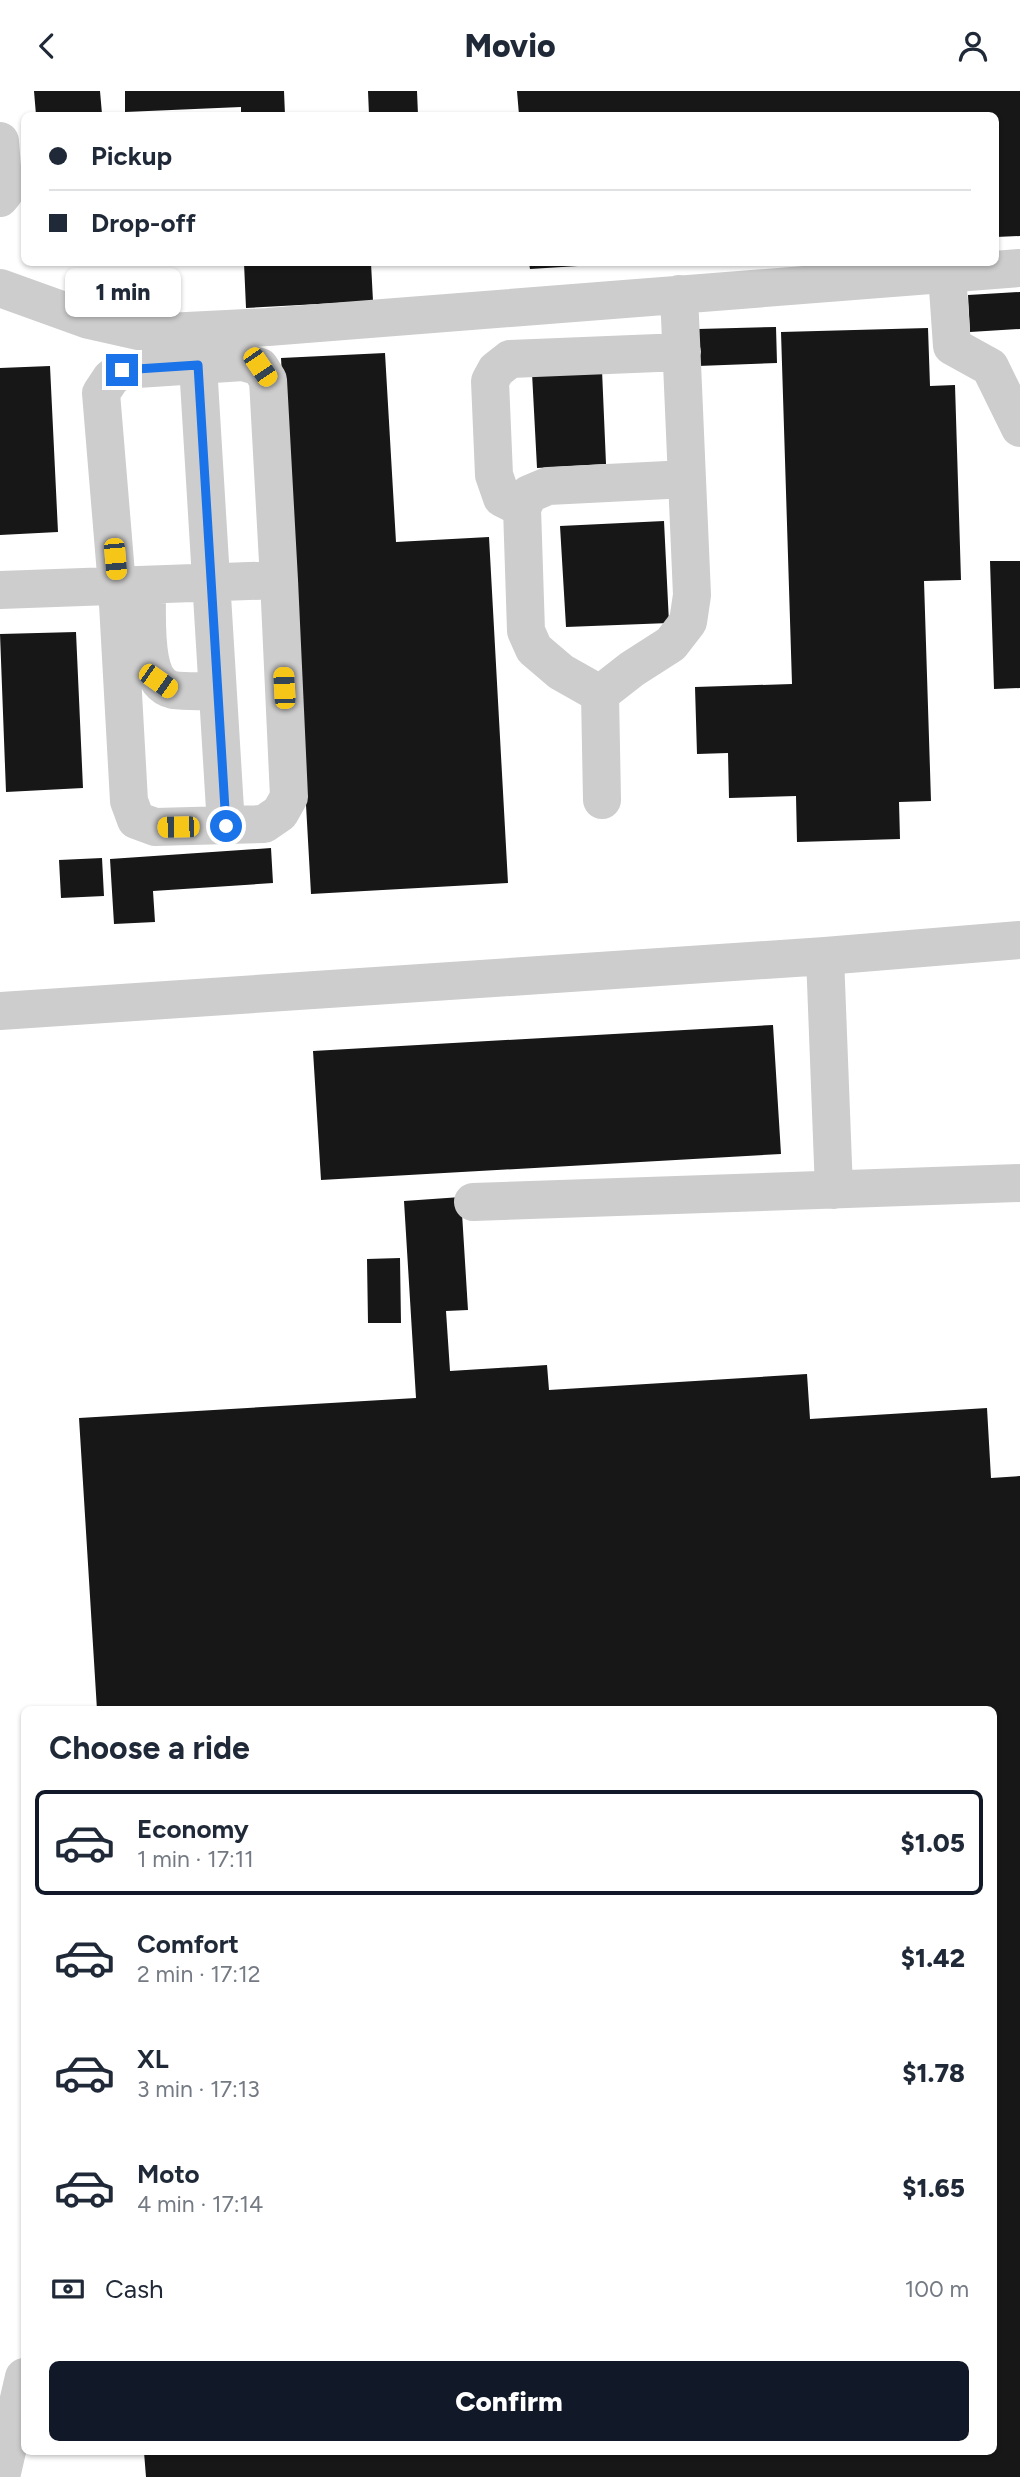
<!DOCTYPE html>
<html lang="en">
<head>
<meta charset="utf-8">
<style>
	:root { --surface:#fff; --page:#f2f2f3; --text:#1f2937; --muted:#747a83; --line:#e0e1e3; --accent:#111827 }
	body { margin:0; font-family:Figtree,sans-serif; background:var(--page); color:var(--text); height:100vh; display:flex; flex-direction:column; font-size:26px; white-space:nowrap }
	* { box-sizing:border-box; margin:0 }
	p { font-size:23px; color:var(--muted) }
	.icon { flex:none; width:38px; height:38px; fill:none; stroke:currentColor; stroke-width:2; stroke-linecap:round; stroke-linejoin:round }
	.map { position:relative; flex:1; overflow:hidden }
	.sheet { position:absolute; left:21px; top:1615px; width:976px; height:749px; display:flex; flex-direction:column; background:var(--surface); border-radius:10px; box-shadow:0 2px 5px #0004 }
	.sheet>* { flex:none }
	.hud { position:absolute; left:21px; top:21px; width:978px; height:154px; border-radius:10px; box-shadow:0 2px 5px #0004; display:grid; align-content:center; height:154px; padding:0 28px; background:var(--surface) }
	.end { position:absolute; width:32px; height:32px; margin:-16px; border:9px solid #1a73e8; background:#fff; box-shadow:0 0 0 4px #fff }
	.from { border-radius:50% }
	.bubble { position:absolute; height:49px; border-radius:10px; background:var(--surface); box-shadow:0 2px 5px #0004; font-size:23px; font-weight:800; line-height:49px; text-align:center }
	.car { position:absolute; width:21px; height:42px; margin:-21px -10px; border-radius:9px; box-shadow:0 0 5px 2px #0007; background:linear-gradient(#f5c518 24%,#345 0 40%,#f5c518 0 76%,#345 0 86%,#f5c518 0) }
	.hud b { display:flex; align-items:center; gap:24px; height:66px; font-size:26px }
	.hud b+b { border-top:2px solid var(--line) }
	.hud i { width:18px; height:18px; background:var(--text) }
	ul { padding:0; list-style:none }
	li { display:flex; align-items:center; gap:21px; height:105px; margin:0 14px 10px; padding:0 14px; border:4px solid transparent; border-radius:10px }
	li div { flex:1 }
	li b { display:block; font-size:26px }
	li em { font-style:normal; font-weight:800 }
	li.current { border-color:var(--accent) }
	li>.icon { width:63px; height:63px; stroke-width:1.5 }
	h2 { padding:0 28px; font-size:32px; line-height:84px }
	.pay { display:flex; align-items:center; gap:18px; height:77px; padding:0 28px; font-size:26px }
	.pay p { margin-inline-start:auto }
	.cta { display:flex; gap:14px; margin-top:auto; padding:14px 28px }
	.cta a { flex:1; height:80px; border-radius:10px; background:var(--accent); color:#fff; font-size:28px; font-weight:800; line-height:80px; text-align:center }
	header { display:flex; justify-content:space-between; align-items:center; height:91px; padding:0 28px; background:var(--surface); font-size:32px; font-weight:800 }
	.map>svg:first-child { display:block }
	.building { fill:#171717 }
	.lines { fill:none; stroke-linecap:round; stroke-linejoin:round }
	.minor { stroke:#cdcdcd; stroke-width:38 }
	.route { stroke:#1a73e8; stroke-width:9 }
</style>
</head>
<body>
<header><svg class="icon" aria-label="back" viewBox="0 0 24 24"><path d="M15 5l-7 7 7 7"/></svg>Movio<svg class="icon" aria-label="person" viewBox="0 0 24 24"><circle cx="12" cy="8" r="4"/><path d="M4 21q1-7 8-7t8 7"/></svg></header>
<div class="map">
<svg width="1020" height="2386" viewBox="0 0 1020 2386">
	<rect width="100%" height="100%" fill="#fff"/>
	<path class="building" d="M34 0H100L102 23 36 24Z
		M125 0H284L285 24H241V16L125 21Z
		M368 0H417L418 24H369Z
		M517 0H1020V145L996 146V24H519Z
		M244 172H371L373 210 246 217Z
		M529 172H594V174L530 178Z
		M1020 201V238L970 241 968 204Z
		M776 236 777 272 698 275V238Z
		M928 237 930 295 955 294 961 489 924 490 931 710 899 711 900 748 797 751 796 705 729 707 728 662 697 663 695 596 792 593 781 241Z
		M385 262 396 451 489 446 508 792 311 803 281 267Z
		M50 275 58 441 0 444V277Z
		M602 279 606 373 537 377 532 282Z
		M664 430 669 532 566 536 560 435Z
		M990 470H1020V597L994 598Z
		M76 541 83 697 6 701 0 543Z
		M271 757 273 792 153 800 155 831 114 833 110 768Z
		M102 767 104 805 61 807 59 769Z
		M773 934 781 1063 321 1089 313 960Z
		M461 1106 468 1219 446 1220 450 1280 547 1274 549 1299 807 1283 810 1328 987 1317 991 1387 1020 1385V2386H146L144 2361H994V1619H97L79 1327 416 1307 404 1110Z
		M400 1167 401 1232H368L367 1168Z"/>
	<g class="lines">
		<path class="minor" d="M0 50 4 102 0 107
			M947 183 952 255 990 276 1020 337
			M0 197 89 229 147 242 268 236 1020 177
			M198 274 226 735
			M522 417 502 407 494 384 490 290 496 279 510 268 682 261
			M147 494C148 520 140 592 173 599 187 601 203 600 217 600
			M0 499 279 489 289 706 280 722 264 733 155 736 136 729 129 710 117 495 101 302 111 287 122 279 243 271 260 276 268 289 279 489
			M600 603 561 581 534 558 526 540 522 417 529 403 548 395 687 388
			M602 709 600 603 632 578 671 553 688 531 692 504 679 203
			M825 865 834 1099
			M0 920 825 865 1020 849
			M473 1111 1020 1092
			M1 2386 24 2286"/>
	</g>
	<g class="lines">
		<path class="route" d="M122 279 198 274 226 735"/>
	</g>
</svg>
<i class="end from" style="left:226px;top:735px"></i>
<i class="end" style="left:122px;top:279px"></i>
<div class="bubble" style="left:65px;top:177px;width:116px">1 min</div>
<i class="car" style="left:260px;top:276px;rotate:146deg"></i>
<i class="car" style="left:115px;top:468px;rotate:175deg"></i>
<i class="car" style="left:158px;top:590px;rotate:125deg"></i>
<i class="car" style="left:284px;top:597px;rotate:357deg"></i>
<i class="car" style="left:178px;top:736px;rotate:269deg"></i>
<div class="hud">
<b><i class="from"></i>Pickup</b>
<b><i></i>Drop-off</b>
</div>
<section class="sheet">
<h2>Choose a ride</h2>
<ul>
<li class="current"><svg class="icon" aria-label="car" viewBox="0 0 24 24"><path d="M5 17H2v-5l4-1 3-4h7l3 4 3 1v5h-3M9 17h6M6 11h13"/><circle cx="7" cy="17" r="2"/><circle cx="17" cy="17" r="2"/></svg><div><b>Economy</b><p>1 min · 17:11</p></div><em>$1.05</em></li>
<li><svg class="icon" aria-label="car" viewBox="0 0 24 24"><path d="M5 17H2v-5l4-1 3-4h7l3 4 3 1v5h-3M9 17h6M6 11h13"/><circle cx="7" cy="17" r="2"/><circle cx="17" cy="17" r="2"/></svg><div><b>Comfort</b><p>2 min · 17:12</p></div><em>$1.42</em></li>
<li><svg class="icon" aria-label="car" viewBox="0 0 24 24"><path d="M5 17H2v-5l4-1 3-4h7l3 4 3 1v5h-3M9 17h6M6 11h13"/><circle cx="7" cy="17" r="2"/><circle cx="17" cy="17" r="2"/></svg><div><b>XL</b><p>3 min · 17:13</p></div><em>$1.78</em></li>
<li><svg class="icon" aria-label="car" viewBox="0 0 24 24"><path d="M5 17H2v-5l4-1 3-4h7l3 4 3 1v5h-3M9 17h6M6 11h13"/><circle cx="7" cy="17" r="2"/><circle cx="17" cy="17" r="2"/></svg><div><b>Moto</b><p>4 min · 17:14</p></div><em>$1.65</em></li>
</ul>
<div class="pay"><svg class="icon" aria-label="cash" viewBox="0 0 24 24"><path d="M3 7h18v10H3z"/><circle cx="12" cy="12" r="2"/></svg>Cash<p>100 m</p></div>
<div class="cta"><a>Confirm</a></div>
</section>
</div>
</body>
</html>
